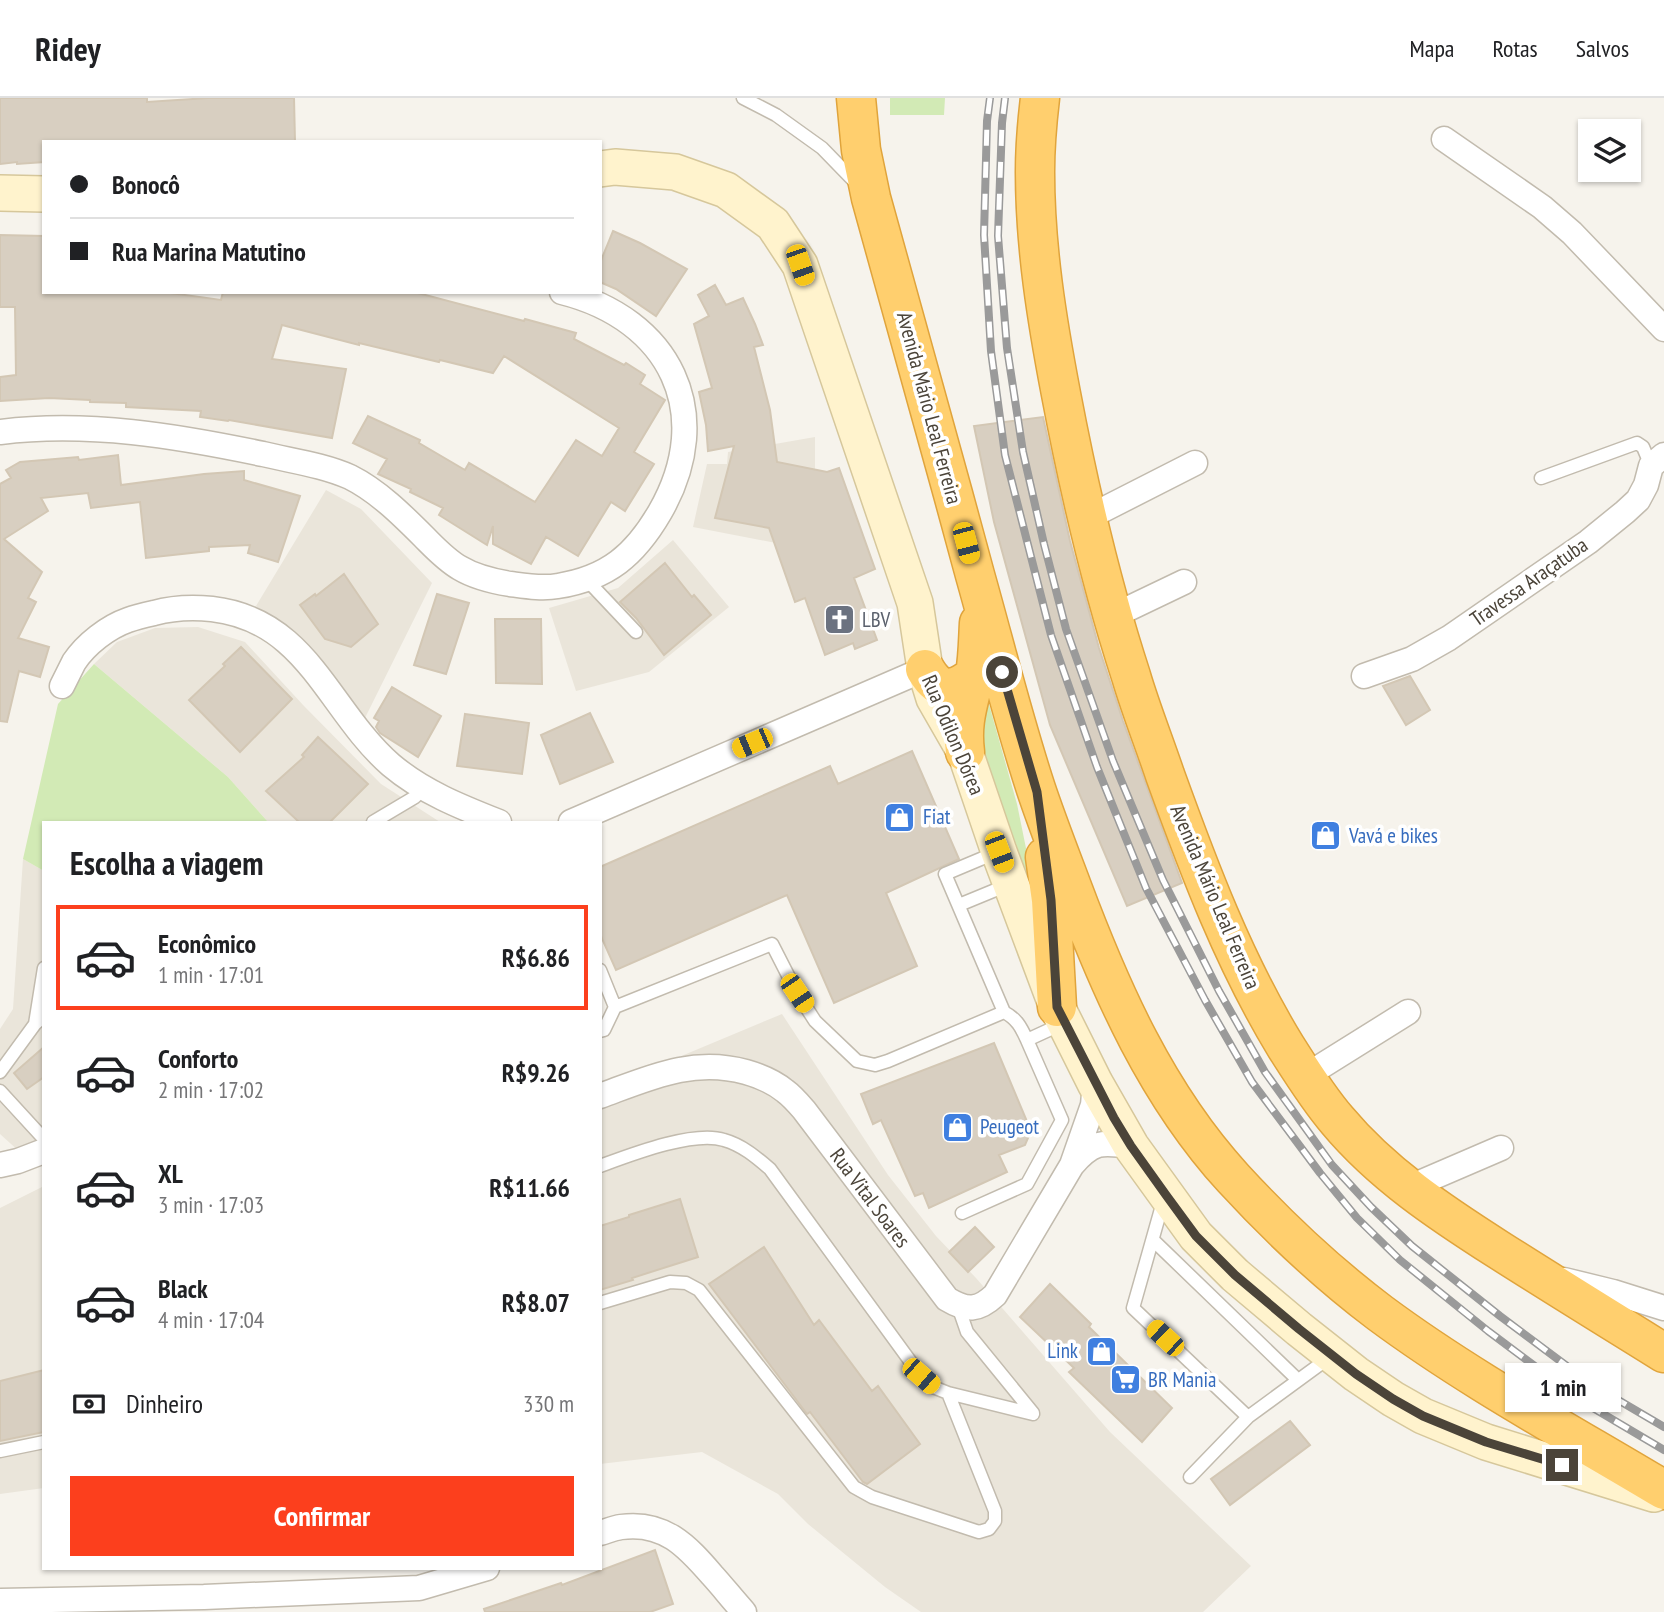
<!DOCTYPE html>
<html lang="pt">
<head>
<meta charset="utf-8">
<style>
	:root { --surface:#fff; --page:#f6f6f6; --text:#202124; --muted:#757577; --line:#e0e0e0; --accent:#fc3f1d }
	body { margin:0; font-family:"PT Sans Narrow",sans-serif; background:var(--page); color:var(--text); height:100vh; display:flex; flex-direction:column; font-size:26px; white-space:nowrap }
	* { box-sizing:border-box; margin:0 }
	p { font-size:23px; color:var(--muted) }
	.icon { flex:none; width:38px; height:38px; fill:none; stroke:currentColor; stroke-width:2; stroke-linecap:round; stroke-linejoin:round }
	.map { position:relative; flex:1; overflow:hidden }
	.panel { position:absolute; left:42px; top:723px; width:560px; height:749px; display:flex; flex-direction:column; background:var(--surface); border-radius:0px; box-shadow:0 2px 5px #0004 }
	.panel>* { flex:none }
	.hud { position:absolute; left:42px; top:42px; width:560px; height:154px; border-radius:0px; box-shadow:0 2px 5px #0004; display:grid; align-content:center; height:154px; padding:0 28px; background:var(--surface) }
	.tools { position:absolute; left:1578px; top:21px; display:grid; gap:14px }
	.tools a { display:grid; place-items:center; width:63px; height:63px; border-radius:0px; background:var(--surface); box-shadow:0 2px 5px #0004; font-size:35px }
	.end { position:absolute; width:32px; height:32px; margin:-16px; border:9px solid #4b4439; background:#fff; box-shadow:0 0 0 4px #fff }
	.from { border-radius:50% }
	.bubble { position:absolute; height:49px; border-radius:0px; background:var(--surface); box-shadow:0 2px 5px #0004; font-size:23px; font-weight:700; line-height:49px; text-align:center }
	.car { position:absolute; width:21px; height:42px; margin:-21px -10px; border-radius:9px; box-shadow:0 0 5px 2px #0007; background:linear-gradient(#f5c518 24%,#345 0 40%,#f5c518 0 76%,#345 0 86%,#f5c518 0) }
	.hud b { display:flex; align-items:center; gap:24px; height:66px; font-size:26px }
	.hud b+b { border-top:2px solid var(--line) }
	.hud i { width:18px; height:18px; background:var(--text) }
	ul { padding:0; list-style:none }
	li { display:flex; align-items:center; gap:21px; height:105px; margin:0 14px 10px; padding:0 14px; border:4px solid transparent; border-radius:0px }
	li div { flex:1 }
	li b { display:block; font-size:26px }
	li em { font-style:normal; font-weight:700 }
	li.selected { border-color:var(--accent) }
	li>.icon { width:63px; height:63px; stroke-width:1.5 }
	h2 { padding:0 28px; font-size:32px; line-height:84px }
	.pay { display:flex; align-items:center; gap:18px; height:77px; padding:0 28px; font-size:26px }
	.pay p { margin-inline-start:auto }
	.button { display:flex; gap:14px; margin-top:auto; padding:14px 28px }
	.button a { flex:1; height:80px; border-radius:0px; background:var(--accent); color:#fff; font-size:28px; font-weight:700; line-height:80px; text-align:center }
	header { display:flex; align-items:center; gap:42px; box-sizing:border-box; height:98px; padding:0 35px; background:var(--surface); border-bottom:2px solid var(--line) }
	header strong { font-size:33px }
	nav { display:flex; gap:38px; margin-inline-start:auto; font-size:24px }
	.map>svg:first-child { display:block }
	.residential { fill:#eae5da }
	.green { fill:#d2eab5 }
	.building { fill:#d8cfc1; stroke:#d3c7b4; stroke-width:2 }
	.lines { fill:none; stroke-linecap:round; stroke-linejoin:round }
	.lane-casing { stroke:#c2bbae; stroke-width:15 }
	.street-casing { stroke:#c2bbae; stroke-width:27 }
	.secondary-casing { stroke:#d6c79b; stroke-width:38 }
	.highway-casing { stroke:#e0a43c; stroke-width:41 }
	.lane { stroke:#fff; stroke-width:12 }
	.street { stroke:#fff; stroke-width:24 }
	.secondary { stroke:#fff3cd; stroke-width:35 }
	.highway { stroke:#ffcf6e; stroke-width:38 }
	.rail-casing { stroke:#9a9a9a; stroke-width:8 }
	.rail { stroke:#fff; stroke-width:5; stroke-dasharray:16; stroke-linecap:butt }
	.route { stroke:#4b4439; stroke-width:9 }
	.labels { text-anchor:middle; stroke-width:7; stroke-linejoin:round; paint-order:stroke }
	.street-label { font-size:21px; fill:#4b4439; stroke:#fff }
	.worship-label { font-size:21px; fill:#5b616d; stroke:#fff; text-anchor:start }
	.shop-label { font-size:21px; fill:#366cbe; stroke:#fff; text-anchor:start }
</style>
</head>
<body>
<header>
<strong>Ridey</strong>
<nav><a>Mapa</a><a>Rotas</a><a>Salvos</a></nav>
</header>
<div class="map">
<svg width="1664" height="1514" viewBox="0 0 1664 1514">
	<rect width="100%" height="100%" fill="#f6f3ec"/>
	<path class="residential" d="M815 339V399L786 447 693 429 707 366H727L728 354Z
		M326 392 361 411 432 485 363 624 303 546 256 508Z
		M673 442 729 509 649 574 576 593 549 510 618 490Z
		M198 529 245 544 304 608 381 686 440 724H268L228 679 94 566 117 544 155 530Z
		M23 761 44 773V1038L21 1055 0 1036V931L13 911Z
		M782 916 888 1077 936 1138 976 1180 1110 1334 1251 1468 1203 1514H921L885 1489 808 1426 778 1396 702 1354 600 1366V992Z
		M44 1088V1390L0 1396V1110Z"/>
	<path class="green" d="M890 0H945L944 17H890Z
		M94 566 228 679 268 724H44V773L23 761 58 606Z
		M983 585 1017 706 1041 824 971 632Z"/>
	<path class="building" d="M0 0H147V4L208 0H294L295 44H44V64L17 66V64L0 66Z
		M613 133 640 145 687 171 656 218 616 191 600 184V165Z
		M0 137 44 138V194H163L221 202 223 194H414L524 223 525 221 576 235 574 241 624 267 626 265 645 277 640 286 665 302 634 354 654 366 625 413 611 404 578 458 546 439 531 466 493 446V428L487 447 439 417 443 410 410 394 411 391 378 376 387 361 353 345 368 318 420 342 419 345 465 372 469 365 535 404 576 342 602 358 619 330 504 258 493 275 440 262 439 264 359 245V247L282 227 272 261 346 271 332 340 229 322 228 323 200 319 201 313 126 309V305L90 304V302L49 300 0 303V279L16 277 15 209H0Z
		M715 187 726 207 743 200 755 226 763 247 754 249 770 312 777 364 827 374 839 370 875 471 854 480 877 542 855 551 853 545 825 557 805 500 795 504 769 430 715 420 734 348 708 353 706 327 699 294 712 290 694 226 709 218 698 197Z
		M1043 319 1070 443 1099 550 1123 623 1182 785 1127 808 1050 627 994 424 974 328Z
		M118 357 121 387 204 376 244 373V382L300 398 278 464 248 455 250 447 209 449V453L146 460 140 404 91 410 88 395 41 400 48 413 4 441 42 474 28 500 36 504 18 540 49 549 40 579 19 573 7 624 0 623V386L11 380 6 372 20 364 78 359 79 362Z
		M665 465 692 499 694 497 711 517 664 557 636 520 620 504Z
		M344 476 378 526 351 549 325 541 300 507 315 496 316 498Z
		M437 496 469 505 446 576 414 567Z
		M495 521H541L542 586 496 585Z
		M241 549 292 601 240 654 189 602 225 568 223 566Z
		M1410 578 1430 612 1406 627 1383 588Z
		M392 589 441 618 418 659 380 635 376 629 379 623 374 620Z
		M590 615 613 664 560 686 541 637Z
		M465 616 529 625 522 676 457 668Z
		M318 639 368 686 330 724H299L266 693 304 659 302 657Z
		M912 653 959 761 886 795 917 868 834 905 787 797 616 872 600 836V769L830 668 838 686Z
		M994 945 1031 1033 1025 1047 999 1057 1007 1074 929 1110 923 1095 915 1098 881 1022 873 1026 861 996Z
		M44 949V979L27 991 14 975Z
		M680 1101 698 1159 632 1180 633 1182 600 1192V1128L629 1119V1117Z
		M975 1129 994 1149 968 1174 949 1154Z
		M764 1149 814 1227 819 1222 872 1293 878 1288 920 1346 867 1386 863 1384 810 1314 807 1316 709 1186Z
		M1050 1186 1091 1226 1089 1229 1172 1310 1142 1344 1069 1274 1074 1270 1020 1219Z
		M44 1272V1334L0 1343V1283Z
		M1290 1323 1310 1347 1230 1407 1211 1381Z
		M655 1452 673 1506 650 1514H485L484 1511 561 1485 562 1487Z"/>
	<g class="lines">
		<defs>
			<path id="lane" d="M743 0 776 17 822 50 857 86
				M1541 380 1637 345 1643 349 1651 368
				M586 481 636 534
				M373 724 415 699 423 691
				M995 755 945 776 1004 914C1017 921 1021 929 1027 942L1064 925
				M959 807 1010 786
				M600 872 615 909
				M35 926 44 870
				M600 933 604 932 615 909 772 846 797 895 815 923 857 963 875 967 888 963 1004 914
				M0 974 35 926 44 918
				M0 993 44 1041
				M600 1068C630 1057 694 1032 724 1042 742 1047 756 1059 770 1071L921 1278 933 1289 948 1295 1033 1316
				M1163 1104 1133 1210 1248 1319
				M962 1115 1027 1086 1062 1022 1027 942
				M1153 1142 1298 1282
				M600 1205 670 1184 686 1185 699 1192 854 1389 872 1399 979 1434 989 1431 995 1423V1413L948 1295
				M958 1208 967 1234 1033 1315
				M0 1353 44 1344
				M1190 1379 1248 1319 1330 1259"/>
			<path id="street" d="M1444 41 1542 109 1572 135 1664 231
				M0 334C88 323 177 338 263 356 292 363 323 367 350 379 378 393 402 417 424 439 435 450 446 462 460 470 475 479 492 483 510 486 525 488 542 491 558 488 608 480 635 457 660 414 717 315 670 221 562 194
				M1087 420 1195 365
				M1113 518 1184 484
				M1364 578 1412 561 1449 540 1588 444 1625 414 1638 402 1646 387 1651 368 1664 357
				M62 588C66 580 70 572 74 564 86 546 108 529 128 522 136 519 145 517 154 515 172 510 193 509 212 511 308 522 328 612 391 667 423 694 461 709 499 724
				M571 724 925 571
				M1304 979 1408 914
				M600 998C649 980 693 959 746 974 760 978 773 983 785 993 792 998 798 1005 804 1012L947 1201C967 1213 978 1213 995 1197L1072 1067 1093 1007 1095 985
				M0 1067 18 1063 44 1053
				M1072 1067C1093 1043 1101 1044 1131 1048
				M1408 1090 1501 1050
				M1564 1182 1613 1194 1664 1210
				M600 1435C607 1433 614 1430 621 1429 664 1423 687 1448 712 1477 723 1489 733 1502 744 1514
				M0 1503 204 1499 419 1490 487 1470"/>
			<path id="secondary" d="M600 71 615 69 675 74 726 92 773 126 800 167 915 505 925 571 934 600 965 654 999 754 1057 909 1095 985 1131 1048 1196 1138 1235 1177 1299 1231 1356 1276 1393 1301 1423 1318 1486 1344 1654 1396
				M0 95 44 96"/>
			<path id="highway" d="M856 0 861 52 871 100C906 225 941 351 975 477 995 548 1013 621 1036 691 1047 724 1060 757 1072 789 1111 893 1157 997 1233 1080 1278 1129 1327 1175 1380 1215 1469 1281 1569 1335 1664 1392
				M1040 0C1037 25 1035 50 1035 74 1035 149 1047 223 1061 296 1079 391 1101 486 1131 578 1141 612 1154 644 1165 677 1199 771 1234 864 1286 949 1302 974 1318 1000 1337 1022 1382 1076 1441 1115 1499 1152 1554 1187 1609 1221 1664 1255
				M925 571C940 597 954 593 975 577
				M965 654C961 623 969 605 975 576 978 559 978 542 979 525
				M1045 759 1051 802 1057 909"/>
		</defs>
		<use href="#lane" class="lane-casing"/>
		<use href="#street" class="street-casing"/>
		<use href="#secondary" class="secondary-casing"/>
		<use href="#highway" class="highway-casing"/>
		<use href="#lane" class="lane"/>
		<use href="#street" class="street"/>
		<use href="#secondary" class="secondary"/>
		<use href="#highway" class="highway"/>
		<defs>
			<path id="rail" d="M990 0 987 23 984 137 991 253 1005 357 1051 537 1097 669 1146 790 1205 902 1252 984 1320 1075 1357 1120 1400 1162 1488 1233 1583 1304 1664 1352
				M1005 0 1002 25 998 138 1007 250 1023 354 1044 446 1066 531 1113 663 1163 782 1219 893 1265 974 1332 1067 1371 1109 1412 1148 1500 1218 1591 1286 1664 1329"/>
		</defs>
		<use href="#rail" class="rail-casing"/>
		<use href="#rail" class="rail"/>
	</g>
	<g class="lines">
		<path class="route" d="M1002 574 1037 694 1051 802 1057 909 1114 1020 1131 1048 1166 1097 1196 1138 1235 1177 1299 1231 1356 1276 1393 1301 1423 1318 1486 1344 1562 1367"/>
	</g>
	<defs>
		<symbol id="church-square" viewBox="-11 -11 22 22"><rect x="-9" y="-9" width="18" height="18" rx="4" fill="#6b7280" stroke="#fff"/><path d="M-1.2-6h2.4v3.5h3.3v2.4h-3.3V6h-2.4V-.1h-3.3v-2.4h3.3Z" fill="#fff"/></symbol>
		<symbol id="shop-square" viewBox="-11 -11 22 22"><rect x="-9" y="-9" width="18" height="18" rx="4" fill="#3f7fe0" stroke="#fff"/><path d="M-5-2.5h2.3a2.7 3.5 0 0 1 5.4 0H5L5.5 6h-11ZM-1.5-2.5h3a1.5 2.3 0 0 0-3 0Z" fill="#fff"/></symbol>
		<symbol id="supermarket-square" viewBox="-11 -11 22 22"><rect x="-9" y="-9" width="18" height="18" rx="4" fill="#3f7fe0" stroke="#fff"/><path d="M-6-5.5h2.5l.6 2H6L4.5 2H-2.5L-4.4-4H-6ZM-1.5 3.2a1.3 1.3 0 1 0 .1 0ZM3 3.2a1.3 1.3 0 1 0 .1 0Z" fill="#fff"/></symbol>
	</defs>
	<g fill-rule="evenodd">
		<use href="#church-square" x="822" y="504" width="35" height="35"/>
		<use href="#shop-square" x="882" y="702" width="35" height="35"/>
		<use href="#shop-square" x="1308" y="720" width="35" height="35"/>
		<use href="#shop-square" x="940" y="1012" width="35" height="35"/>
		<use href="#shop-square" x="1084" y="1236" width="35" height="35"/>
		<use href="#supermarket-square" x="1108" y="1264" width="35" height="35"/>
	</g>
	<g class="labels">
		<g class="street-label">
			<text transform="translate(929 310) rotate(75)" y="7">Avenida Mário Leal Ferreira</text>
			<text transform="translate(1529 484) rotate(-35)" y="7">Travessa Araçatuba</text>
			<text transform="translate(953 637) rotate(67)" y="7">Rua Odilon Dórea</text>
			<text transform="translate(1215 799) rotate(67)" y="7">Avenida Mário Leal Ferreira</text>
			<text transform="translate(870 1100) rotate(53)" y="7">Rua Vital Soares</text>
		</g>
		<g class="worship-label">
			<text x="862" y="529">LBV</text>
		</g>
		<g class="shop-label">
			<text x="923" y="726">Fiat</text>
			<text x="1349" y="745">Vavá e bikes</text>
			<text x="980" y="1036">Peugeot</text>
			<text x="1078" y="1260" text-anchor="end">Link</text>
			<text x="1148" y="1289">BR Mania</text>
		</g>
	</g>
</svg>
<div class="tools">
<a><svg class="icon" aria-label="layers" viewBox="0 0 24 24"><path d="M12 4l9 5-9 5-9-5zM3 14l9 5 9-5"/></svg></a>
</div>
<i class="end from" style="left:1002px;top:574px"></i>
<i class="end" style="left:1562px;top:1367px"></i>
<div class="bubble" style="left:1505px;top:1265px;width:116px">1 min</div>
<i class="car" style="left:800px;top:167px;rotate:161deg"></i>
<i class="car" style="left:966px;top:445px;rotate:165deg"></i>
<i class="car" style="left:752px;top:645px;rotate:247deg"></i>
<i class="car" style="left:999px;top:754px;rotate:159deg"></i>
<i class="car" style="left:797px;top:895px;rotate:146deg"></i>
<i class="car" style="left:1165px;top:1240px;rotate:313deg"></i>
<i class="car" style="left:921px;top:1278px;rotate:131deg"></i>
<div class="hud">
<b><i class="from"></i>Bonocô</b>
<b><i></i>Rua Marina Matutino</b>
</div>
<section class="panel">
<h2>Escolha a viagem</h2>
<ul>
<li class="selected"><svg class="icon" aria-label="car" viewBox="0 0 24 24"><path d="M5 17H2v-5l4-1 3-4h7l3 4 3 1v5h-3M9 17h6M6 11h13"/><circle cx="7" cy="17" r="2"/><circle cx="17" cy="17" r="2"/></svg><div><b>Econômico</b><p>1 min · 17:01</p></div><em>R$6.86</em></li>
<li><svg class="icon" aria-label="car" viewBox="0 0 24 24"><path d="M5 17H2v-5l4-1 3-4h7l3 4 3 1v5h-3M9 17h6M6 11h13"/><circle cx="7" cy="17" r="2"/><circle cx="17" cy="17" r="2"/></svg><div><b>Conforto</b><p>2 min · 17:02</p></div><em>R$9.26</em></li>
<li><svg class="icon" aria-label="car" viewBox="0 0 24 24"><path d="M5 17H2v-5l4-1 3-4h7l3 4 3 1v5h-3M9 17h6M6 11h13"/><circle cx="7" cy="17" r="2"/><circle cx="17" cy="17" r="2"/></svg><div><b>XL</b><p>3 min · 17:03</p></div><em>R$11.66</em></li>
<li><svg class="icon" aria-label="car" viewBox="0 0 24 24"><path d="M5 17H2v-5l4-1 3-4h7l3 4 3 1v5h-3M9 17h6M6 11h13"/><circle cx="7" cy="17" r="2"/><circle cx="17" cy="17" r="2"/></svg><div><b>Black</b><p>4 min · 17:04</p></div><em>R$8.07</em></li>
</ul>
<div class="pay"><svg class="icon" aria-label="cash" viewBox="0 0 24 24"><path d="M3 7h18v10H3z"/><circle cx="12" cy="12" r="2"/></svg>Dinheiro<p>330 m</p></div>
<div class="button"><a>Confirmar</a></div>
</section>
</div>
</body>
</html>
